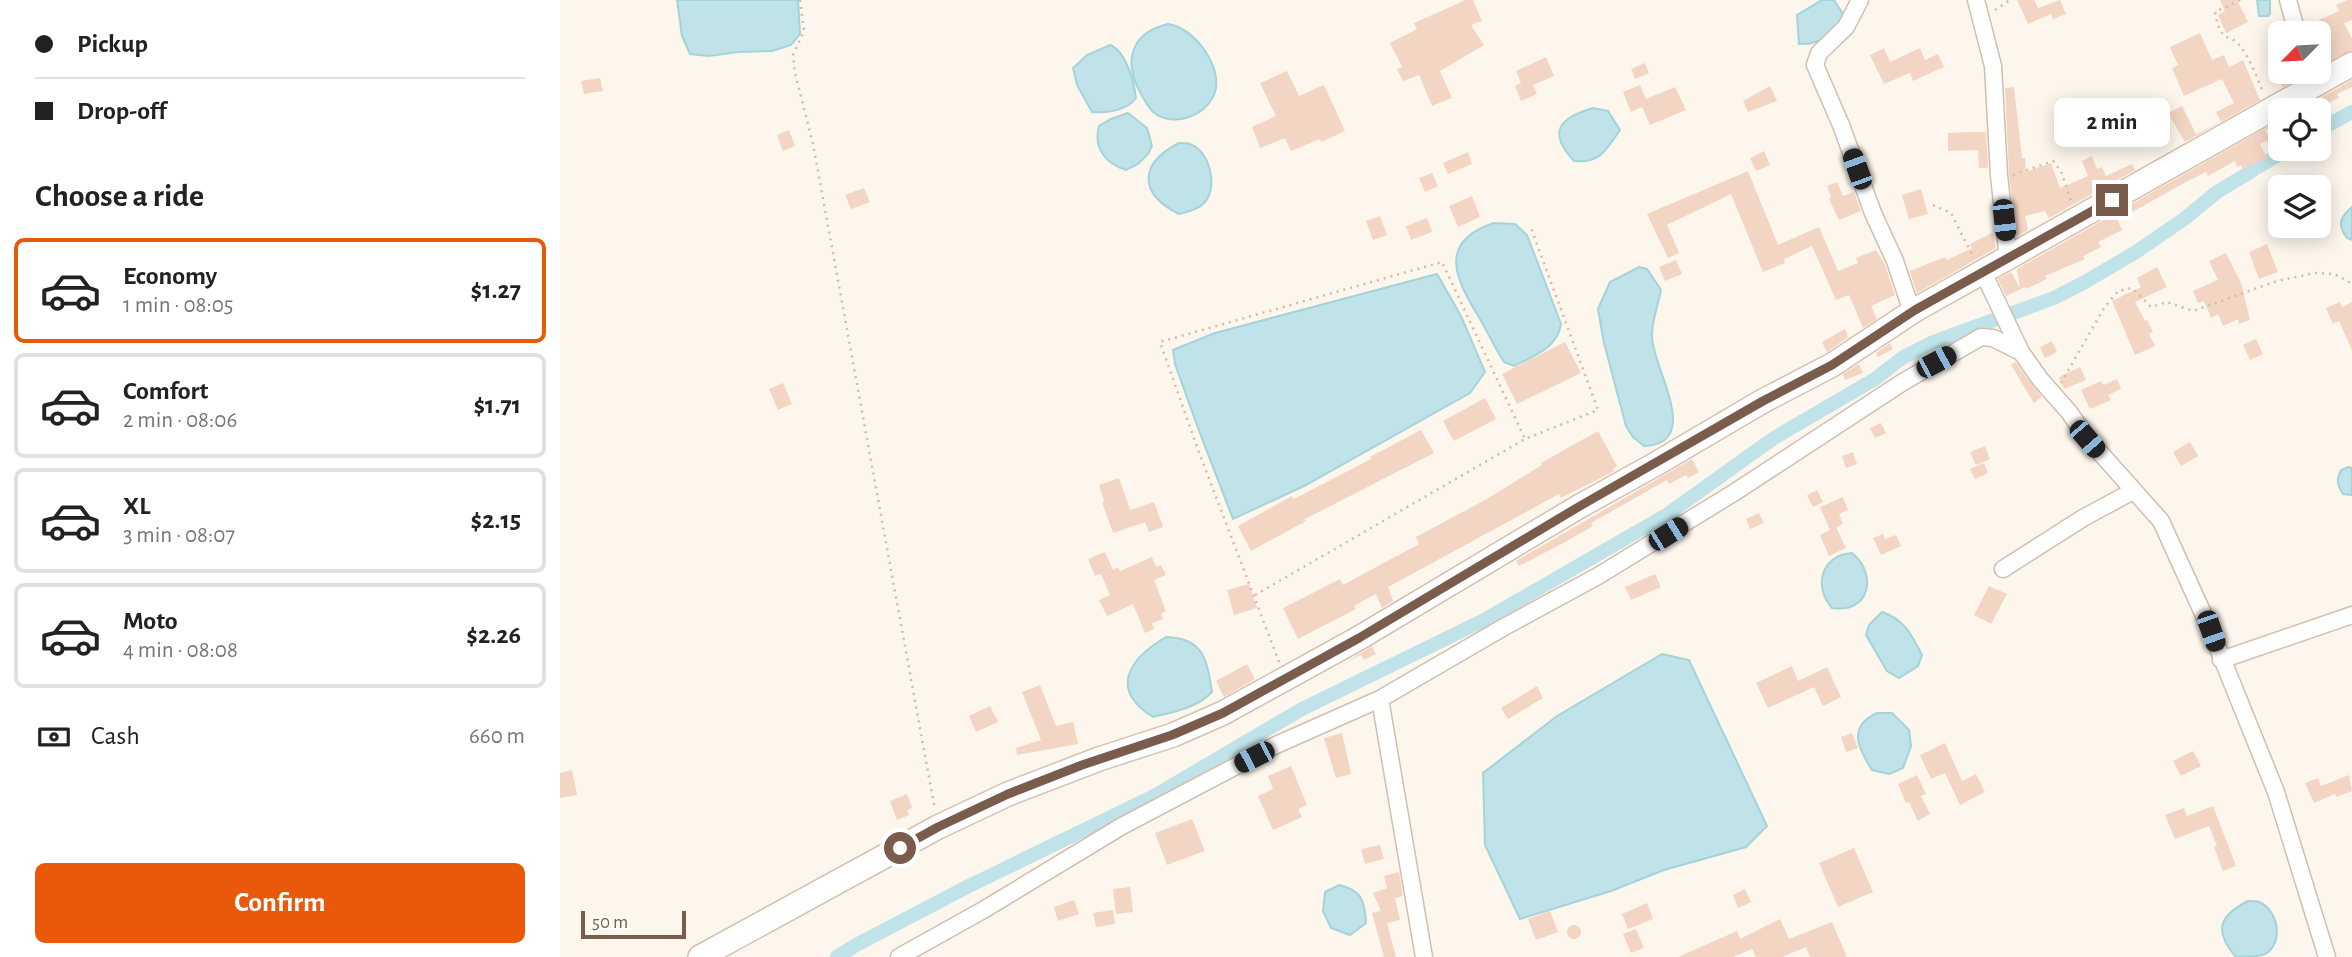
<!DOCTYPE html>
<html lang="en">
<head>
<meta charset="utf-8">
<style>
	:root { --surface:#fff; --page:#f2f2f2; --text:#222; --muted:#767676; --line:#e0e0e0; --accent:#ea580c }
	body { margin:0; font-family:"Alegreya Sans",sans-serif; background:var(--page); color:var(--text); height:100vh; display:flex; flex-direction:column; font-size:26px; white-space:nowrap }
	* { box-sizing:border-box; margin:0 }
	p { font-size:23px; color:var(--muted) }
	.icon { flex:none; width:38px; height:38px; fill:none; stroke:currentColor; stroke-width:2; stroke-linecap:round; stroke-linejoin:round }
	.map { position:relative; flex:1; overflow:hidden }
	.details { display:flex; flex-direction:column; background:var(--surface); width:560px }
	.details>* { flex:none }
	.hud { display:grid; align-content:center; height:154px; padding:0 35px; background:var(--surface) }
	.needle { width:46px; rotate:246deg }
	.controls { position:absolute; left:1708px; top:21px; display:grid; gap:14px }
	.controls a { display:grid; place-items:center; width:63px; height:63px; border-radius:10px; background:var(--surface); box-shadow:0 4px 18px #0003; font-size:35px }
	.scale { position:absolute; left:21px; bottom:18px; width:105px; box-sizing:border-box; padding-left:7px; border:4px solid #7a5c4d; border-top:0; font-size:19px; line-height:24px; white-space:nowrap; color:#7a5c4d; -webkit-text-stroke:5px #fffaf3; paint-order:stroke }
	.end { position:absolute; width:32px; height:32px; margin:-16px; border:9px solid #7a5c4d; background:#fff; box-shadow:0 0 0 4px #fff }
	.from { border-radius:50% }
	.bubble { position:absolute; height:49px; border-radius:10px; background:var(--surface); box-shadow:0 4px 18px #0003; font-size:23px; font-weight:700; line-height:49px; text-align:center }
	.car { position:absolute; width:21px; height:42px; margin:-21px -10px; border-radius:9px; box-shadow:0 0 5px 2px #0007; background:linear-gradient(#222 24%,#8ab4d8 0 40%,#222 0 76%,#8ab4d8 0 86%,#222 0) }
	.hud b { display:flex; align-items:center; gap:24px; height:66px; font-size:26px }
	.hud b+b { border-top:2px solid var(--line) }
	.hud i { width:18px; height:18px; background:var(--text) }
	ul { padding:0; list-style:none }
	li { display:flex; align-items:center; gap:21px; height:105px; margin:0 14px 10px; padding:0 21px; border:4px solid var(--line); border-radius:10px }
	li div { flex:1 }
	li b { display:block; font-size:26px }
	li em { font-style:normal; font-weight:700 }
	li.active { border-color:var(--accent) }
	li>.icon { width:63px; height:63px; stroke-width:1.5 }
	h2 { padding:0 35px; font-size:32px; line-height:84px }
	.pay { display:flex; align-items:center; gap:18px; height:77px; padding:0 35px; font-size:26px }
	.pay p { margin-inline-start:auto }
	.primary-button { display:flex; gap:14px; margin-top:auto; padding:14px 35px }
	.primary-button a { flex:1; height:80px; border-radius:10px; background:var(--accent); color:#fff; font-size:28px; font-weight:700; line-height:80px; text-align:center }
	main { display:flex; flex:1; min-height:0 }
	.map>svg:first-child { display:block }
	.water { fill:#bfe3e8; stroke:#a5d3da; stroke-width:2 }
	.lines { fill:none; stroke-linecap:round; stroke-linejoin:round }
	.canal { stroke:#bfe3e8; stroke-width:14 }
	.building { fill:#f3d5c3 }
	.street-casing { stroke:#d1beb0; stroke-width:19 }
	.secondary-casing { stroke:#d6c0b0; stroke-width:26 }
	.path { stroke:#d9b8a5; stroke-width:2.5; stroke-dasharray:2 5; stroke-linecap:butt }
	.street { stroke:#fff; stroke-width:16 }
	.secondary { stroke:#fff; stroke-width:23 }
	.route { stroke:#7a5c4d; stroke-width:9 }
</style>
</head>
<body>
<main>
<section class="details">
<div class="hud">
<b><i class="from"></i>Pickup</b>
<b><i></i>Drop-off</b>
</div>
<h2>Choose a ride</h2>
<ul>
<li class="active"><svg class="icon" aria-label="car" viewBox="0 0 24 24"><path d="M5 17H2v-5l4-1 3-4h7l3 4 3 1v5h-3M9 17h6M6 11h13"/><circle cx="7" cy="17" r="2"/><circle cx="17" cy="17" r="2"/></svg><div><b>Economy</b><p>1 min · 08:05</p></div><em>$1.27</em></li>
<li><svg class="icon" aria-label="car" viewBox="0 0 24 24"><path d="M5 17H2v-5l4-1 3-4h7l3 4 3 1v5h-3M9 17h6M6 11h13"/><circle cx="7" cy="17" r="2"/><circle cx="17" cy="17" r="2"/></svg><div><b>Comfort</b><p>2 min · 08:06</p></div><em>$1.71</em></li>
<li><svg class="icon" aria-label="car" viewBox="0 0 24 24"><path d="M5 17H2v-5l4-1 3-4h7l3 4 3 1v5h-3M9 17h6M6 11h13"/><circle cx="7" cy="17" r="2"/><circle cx="17" cy="17" r="2"/></svg><div><b>XL</b><p>3 min · 08:07</p></div><em>$2.15</em></li>
<li><svg class="icon" aria-label="car" viewBox="0 0 24 24"><path d="M5 17H2v-5l4-1 3-4h7l3 4 3 1v5h-3M9 17h6M6 11h13"/><circle cx="7" cy="17" r="2"/><circle cx="17" cy="17" r="2"/></svg><div><b>Moto</b><p>4 min · 08:08</p></div><em>$2.26</em></li>
</ul>
<div class="pay"><svg class="icon" aria-label="cash" viewBox="0 0 24 24"><path d="M3 7h18v10H3z"/><circle cx="12" cy="12" r="2"/></svg>Cash<p>660 m</p></div>
<div class="primary-button"><a>Confirm</a></div>
</section>
<div class="map">
<svg width="1792" height="957" viewBox="0 0 1792 957">
	<rect width="100%" height="100%" fill="#fdf6ec"/>
	<path class="water" d="M117 0H238L240 34 231 45 212 51 178 52 149 56 130 54 122 36Z
		M1262 0H1274L1283 14C1280 34 1258 45 1239 44L1237 15Z
		M1697 0H1710V13L1708 16H1699Z
		M608 24C634 27 663 67 655 92 648 115 613 129 593 112 588 107 584 99 581 94 563 62 570 33 608 24Z
		M550 45C566 51 574 82 576 98 566 111 548 113 532 112L517 85 513 68 527 55Z
		M1033 108 1048 111 1060 130C1045 151 1041 163 1014 161 987 132 999 118 1033 108Z
		M568 113 587 128 592 146 588 154 578 164 566 170C546 164 533 148 539 126L551 119Z
		M1536 125 1542 130 1544 138 1536 144H1526L1521 136 1522 133Z
		M619 143C623 143 627 143 630 144 650 151 658 187 645 202 638 210 629 211 619 214 579 194 578 164 619 143Z
		M1792 207V240L1787 238C1777 225 1780 217 1792 207Z
		M934 223 955 224 967 235 1001 324C998 348 973 356 954 366L944 362C935 348 928 333 920 319 896 280 876 242 934 223Z
		M1079 267 1087 269 1101 290C1098 306 1091 323 1092 338 1094 370 1143 444 1084 446L1073 437 1066 426 1044 343 1038 309 1050 282Z
		M877 274 901 316 925 372 910 393 744 486 673 519 638 428 615 364 613 350 655 333Z
		M1788 467 1792 468V495L1783 494C1777 484 1776 481 1781 470Z
		M1292 553C1318 574 1310 614 1272 608 1253 587 1261 555 1292 553Z
		M1322 612C1344 619 1352 635 1362 655L1358 666 1339 678 1327 671 1306 635 1309 625Z
		M606 637C644 638 647 660 652 692 637 708 614 712 593 717 548 689 570 658 606 637Z
		M1102 654 1129 660 1207 826 1186 847 1104 870 1051 891 960 919 925 845 923 773 997 716Z
		M1317 713H1332L1349 730 1351 746 1343 768 1329 774 1312 770C1298 748 1287 727 1317 713Z
		M779 885C801 890 805 900 806 923L790 935 771 928 763 911 765 892Z
		M1688 901C1691 901 1696 901 1699 902 1719 910 1724 944 1705 954 1697 957 1685 957 1676 957 1654 932 1658 916 1688 901Z"/>
	<g class="lines">
		<path class="canal" d="M1759 130 1792 112
			M1698 167 1728 149
			M277 957 296 945 407 887 594 796 742 709 924 620 1108 514 1214 438 1315 379 1342 358 1373 342 1494 298 1525 282 1576 252 1624 219 1657 192 1692 171"/>
	</g>
	<path class="building" d="M906 0H913L922 21 911 25 924 45 880 71 892 98 872 106 859 75 843 81 837 69 842 67 830 43 857 29 854 23Z
		M1457 0H1474L1478 8 1500 0 1506 14 1493 19 1491 14 1468 24Z
		M1660 0H1677L1688 22 1666 33 1658 15 1665 11Z
		M1788 0H1792V20L1784 23 1792 39V50L1759 67V33H1747V30L1760 24 1759 20 1779 11 1776 5Z
		M1640 33 1652 60 1664 55 1669 67 1683 60 1700 100 1661 122 1656 112 1674 103 1662 79 1624 96 1612 68 1618 65 1610 47Z
		M1324 48 1330 62 1360 48 1365 60 1378 54 1384 67 1353 81 1350 73 1324 84 1310 55Z
		M986 57 994 76 973 85 977 94 961 101 955 86 961 83 956 71Z
		M1085 63 1089 73 1075 79 1071 69Z
		M727 71 739 96 764 85 785 131 761 142 760 139 731 151 725 138 700 148 692 127 716 116 700 83Z
		M1716 72H1743L1744 75 1723 87Z
		M40 78 43 91 24 94 21 81Z
		M1792 80V87L1777 94 1779 98 1759 107V99Z
		M1080 85 1086 99 1115 87 1126 110 1090 125 1082 107 1071 112 1063 92Z
		M1210 86 1217 101 1188 112 1183 101Z
		M1454 87 1462 158H1465L1466 172 1491 163 1500 188 1528 176 1522 161 1532 156 1537 169 1542 167 1546 176 1572 164 1575 170 1489 218 1485 211 1465 216 1468 230 1456 237 1449 174 1445 88Z
		M1756 100 1760 110H1738Z
		M1622 106 1636 134 1660 122 1625 142 1608 113Z
		M1720 120V123L1705 130 1710 139 1700 144 1707 158 1683 169 1681 165 1677 167 1675 161 1648 176 1646 172 1626 182 1558 220 1562 230 1538 242 1541 247 1523 256 1525 259 1485 276 1487 279 1466 289 1465 287 1446 296 1438 279 1451 272 1460 288 1457 269Z
		M229 130 235 146 223 151 217 135Z
		M1409 132H1426L1428 168H1419L1418 150 1388 151V133Z
		M1204 151 1210 165 1196 171 1190 158Z
		M908 152 912 164 888 174 883 163Z
		M1188 171 1218 245 1259 227 1278 271 1298 263 1296 258 1316 250 1325 265 1335 295 1311 306 1317 319 1303 328 1289 295 1276 300 1252 246 1224 259 1225 263 1203 272 1171 194 1107 225 1119 253 1108 258 1087 214Z
		M872 173 878 186 865 192 859 178Z
		M1277 182 1283 196 1294 192 1301 211 1279 220 1269 199 1271 198 1267 186Z
		M304 188 310 202 291 209 285 195Z
		M1361 189 1368 214 1349 219 1342 195Z
		M912 196 920 217 898 227 889 206Z
		M820 216 827 235 813 240 806 221Z
		M867 218 872 232 851 240 846 226Z
		M1432 233 1436 248 1357 293 1349 269 1350 271 1385 257 1387 260 1412 248 1410 244Z
		M1707 244 1718 272 1699 279 1689 252Z
		M1666 253 1681 283 1690 320 1679 324 1678 319 1663 326 1658 314 1651 318 1644 301 1638 303 1633 291 1658 280 1649 261Z
		M1116 260 1122 274 1105 281 1099 267Z
		M1597 267 1607 287 1575 302 1585 321 1587 320 1593 332 1589 334 1595 346 1575 355 1552 301 1581 287 1577 278Z
		M1780 302 1782 307 1792 302V350L1779 321 1773 324 1766 308Z
		M1285 329 1288 337 1267 352 1262 342Z
		M1696 339 1703 354 1690 360 1683 345Z
		M1492 341 1497 352 1485 358 1480 347Z
		M1005 342 1021 373 957 404 942 374Z
		M1330 343 1333 349 1318 357 1316 353Z
		M1455 362 1482 397 1474 403 1451 365Z
		M1299 364 1303 373 1285 380 1283 374Z
		M1520 367 1526 380 1504 389 1499 377Z
		M1557 379 1561 389 1548 395 1551 400 1530 409 1521 390 1541 381 1544 385Z
		M223 383 232 404 218 410 209 389Z
		M925 398 936 419 894 441 883 421Z
		M1321 423 1326 433 1315 438 1310 428Z
		M861 430 874 453 745 519 746 521 691 551 678 526 732 496 734 499 811 459 810 457Z
		M1038 431 1057 466 1053 469 1054 471 1001 498 999 494 828 587 833 601 822 608 816 594 794 606 796 609 738 639 723 608 780 579 783 585 859 544 856 537 925 500 982 465 981 463Z
		M1630 442 1638 456 1621 466 1613 452Z
		M1425 446 1430 459 1416 465 1410 452Z
		M1293 452 1297 464 1286 468 1282 456Z
		M1132 459 1139 472 1128 478 1126 475 1109 484 1107 480 1031 523 1033 526 1007 541 959 566 956 561Z
		M1424 463 1428 473 1415 479 1410 469Z
		M559 478 570 510 594 502 603 527 589 532 585 522 553 533 542 502 544 501 539 485Z
		M1257 490 1263 502 1253 507 1247 495Z
		M1283 497 1288 510 1279 514 1283 524 1270 530 1260 507Z
		M1199 513 1204 523 1190 529 1186 519Z
		M1276 527 1286 548 1269 556 1260 535Z
		M1323 534 1325 539 1336 535 1341 546 1321 555 1313 538Z
		M545 552 553 570 558 567 560 571 592 557 596 567 601 565 606 575 594 580 606 611 601 614 603 619 592 623 594 629 585 633 573 604 547 616 539 600 550 595 541 574 535 576 528 559Z
		M1095 574 1101 587 1071 600 1065 587Z
		M689 584 697 608 674 615 667 590Z
		M1429 586 1447 594 1431 624 1414 615Z
		M812 646 816 654 804 660 801 655 787 662Z
		M687 664 695 679 664 697 656 681Z
		M1232 666 1238 681 1267 667 1281 697 1263 706 1254 687 1208 708 1196 683Z
		M480 685 496 726 513 722 518 744 457 755 456 748 481 740 462 692Z
		M977 686 983 698 948 719 941 708Z
		M430 706 438 722 416 732 409 716Z
		M782 733 791 774 776 778 764 738Z
		M1292 733 1298 748 1286 752 1281 737Z
		M1385 743 1402 781 1416 774 1425 792 1400 805 1385 773 1371 779 1360 755Z
		M1633 751 1641 766 1621 776 1613 761Z
		M731 766 747 805 738 809 742 817 713 830 698 796 713 789 708 776Z
		M12 770 17 795 0 798V773Z
		M1357 775 1366 794 1361 796 1370 814 1358 821 1349 802 1346 803 1338 784Z
		M1789 775 1792 791 1776 797 1775 794 1754 803 1745 783 1758 778 1761 786Z
		M347 794 352 808 347 810 349 815 337 820 330 801Z
		M1653 806 1676 866 1663 871 1654 847 1657 846 1649 826 1615 839 1605 815 1624 808 1627 816Z
		M632 819 645 851 607 865 595 833Z
		M820 845 824 859 805 864 801 849Z
		M1294 848 1313 892 1278 907 1259 863Z
		M839 872 843 896 835 898 840 920 827 923 836 957H824L812 913 821 911 813 893 827 888 824 876Z
		M570 887 573 912 556 914 553 889Z
		M1185 889 1191 902 1178 908 1173 895Z
		M514 900 519 914 498 921 494 907Z
		M1087 903 1093 919 1068 929 1062 914Z
		M553 910 555 924 536 927 533 913Z
		M990 911 998 932 976 940 968 919Z
		M1220 919 1229 939 1272 922 1287 957H1250L1246 947 1222 957H1196L1192 949 1173 957H1118L1177 931 1180 939Z
		M1007 932a7 7 0 1 1 14 0a7 7 0 1 1-14 0Z
		M1076 929 1084 948 1071 953 1063 934Z"/>
	<g class="lines">
		<defs>
			<path id="street" d="M1300 0 1286 27 1259 53 1255 65 1281 125 1313 213 1335 261 1352 312
				M1416 0 1433 66 1439 175 1448 259
				M1728 0 1737 33
				M1423 272 1461 352 1480 379 1509 412 1527 438 1601 521 1651 631 1716 792 1767 957
				M1443 569 1523 518 1573 491
				M1661 660 1792 615
				M820 699 864 957
				M339 957 425 909 562 826 716 745 820 699 944 627 1038 576 1175 492 1343 382 1421 337 1433 338 1461 352"/>
			<path id="secondary" d="M140 957 378 827 448 794 539 759 613 735 663 713 799 638 1020 506 1094 465 1203 401 1272 365 1355 310 1792 64"/>
		</defs>
		<use href="#street" class="street-casing"/>
		<use href="#secondary" class="secondary-casing"/>
		<path class="path" d="M240 0 244 31 233 55 235 73 253 144 375 810
			M1680 0 1655 12C1661 48 1671 30 1683 50 1692 63 1697 78 1703 92
			M1435 10 1450 0
			M1453 175 1493 161 1501 171 1511 201
			M1373 205 1391 213 1414 258
			M1501 383 1544 308 1558 291 1572 288 1591 307 1607 302 1633 311 1717 281 1755 273 1774 274 1788 281 1792 286
			M695 595 965 439
			M719 662 637 447 600 342 882 262 965 439 1038 410 971 228"/>
		<use href="#street" class="street"/>
		<use href="#secondary" class="secondary"/>
	</g>
	<g class="lines">
		<path class="route" d="M340 848 378 827 448 794 522 765 612 735 663 713 799 638 1020 506 1203 401 1272 365 1355 310 1552 200"/>
	</g>
</svg>
<div class="controls">
<a><svg class="needle" viewBox="-14 -14 28 28"><path d="M0-13l5 13h-10z" fill="#e53935"/><path d="M0 13l5-13h-10z" fill="#767676"/></svg></a>
<a><svg class="icon" aria-label="locate" viewBox="0 0 24 24"><circle cx="12" cy="12" r="6"/><path d="M12 2v4M12 18v4M2 12h4M18 12h4"/></svg></a>
<a><svg class="icon" aria-label="layers" viewBox="0 0 24 24"><path d="M12 4l9 5-9 5-9-5zM3 14l9 5 9-5"/></svg></a>
</div>
<div class="scale">50 m</div>
<i class="end from" style="left:340px;top:848px"></i>
<i class="end" style="left:1552px;top:200px"></i>
<div class="bubble" style="left:1494px;top:98px;width:116px">2 min</div>
<i class="car" style="left:1297px;top:169px;rotate:340deg"></i>
<i class="car" style="left:1444px;top:220px;rotate:174deg"></i>
<i class="car" style="left:1376px;top:362px;rotate:62deg"></i>
<i class="car" style="left:1527px;top:439px;rotate:139deg"></i>
<i class="car" style="left:1108px;top:534px;rotate:58deg"></i>
<i class="car" style="left:1651px;top:631px;rotate:161deg"></i>
<i class="car" style="left:694px;top:757px;rotate:243deg"></i>
</div>
</main>
</body>
</html>
